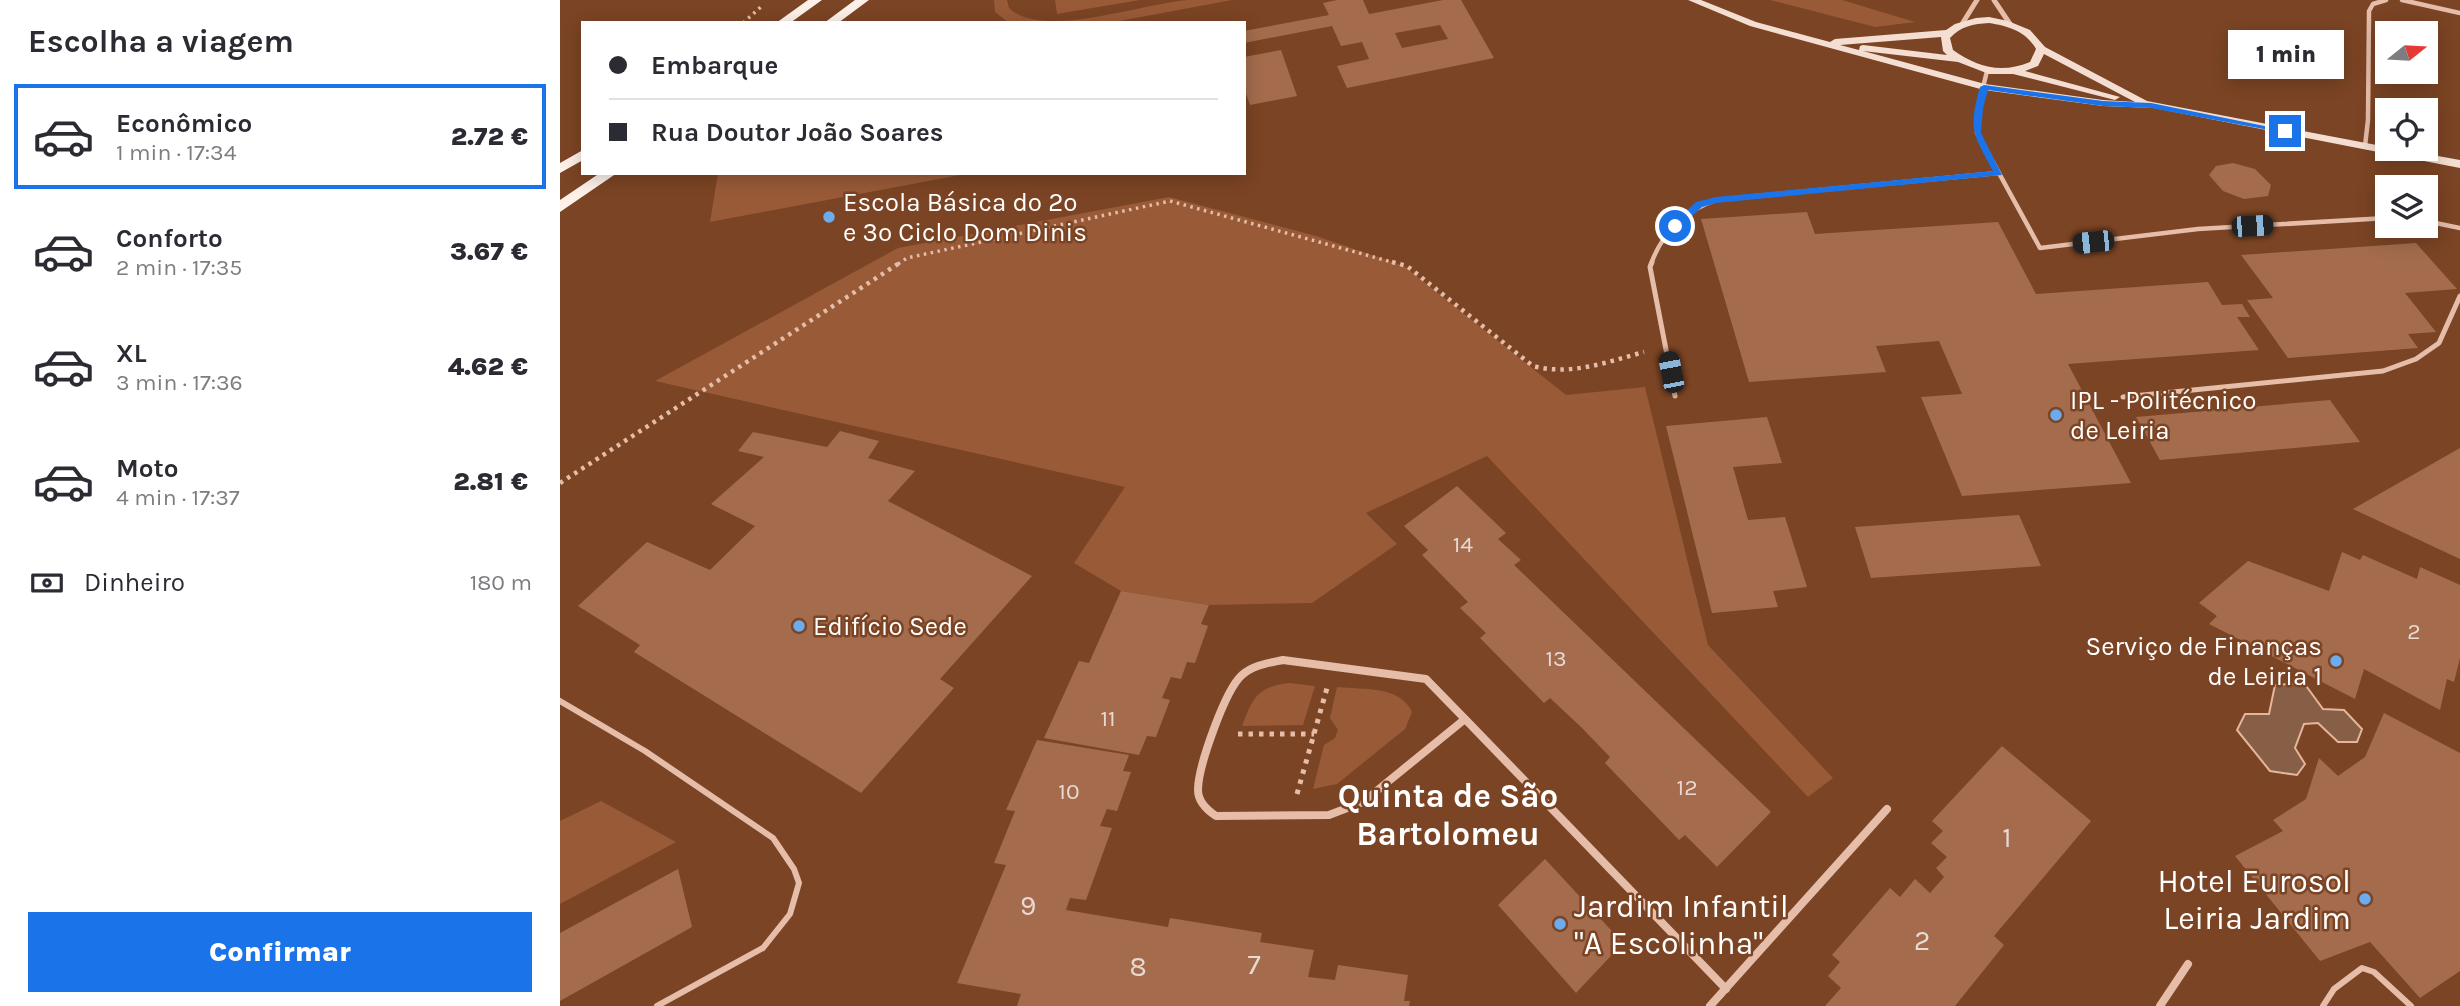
<!DOCTYPE html>
<html lang="pt">
<head>
<meta charset="utf-8">
<style>
	:root { --surface:#fff; --page:#f2f2f3; --text:#2b2b33; --muted:#7c7c81; --line:#e1e1e2; --accent:#1a73e8 }
	body { margin:0; font-family:Karla,sans-serif; background:var(--page); color:var(--text); height:100vh; display:flex; flex-direction:column; font-size:26px; white-space:nowrap }
	* { box-sizing:border-box; margin:0 }
	p { font-size:23px; color:var(--muted) }
	.icon { flex:none; width:38px; height:38px; fill:none; stroke:currentColor; stroke-width:2; stroke-linecap:round; stroke-linejoin:round }
	.map { position:relative; flex:1; overflow:hidden }
	.details { display:flex; flex-direction:column; background:var(--surface); width:560px }
	.details>* { flex:none }
	.guide { position:absolute; left:21px; top:21px; width:665px; height:154px; border-radius:0px; box-shadow:0 4px 18px #0003; display:grid; align-content:center; height:154px; padding:0 28px; background:var(--surface) }
	.needle { width:46px; rotate:72deg }
	.fabs { position:absolute; left:1815px; top:21px; display:grid; gap:14px }
	.fabs a { display:grid; place-items:center; width:63px; height:63px; border-radius:0px; background:var(--surface); box-shadow:0 4px 18px #0003; font-size:35px }
	.end { position:absolute; width:32px; height:32px; margin:-16px; border:9px solid #1a73e8; background:#fff; box-shadow:0 0 0 4px #fff }
	.from { border-radius:50% }
	.bubble { position:absolute; height:49px; border-radius:0px; background:var(--surface); box-shadow:0 4px 18px #0003; font-size:23px; font-weight:800; line-height:49px; text-align:center }
	.car { position:absolute; width:21px; height:42px; margin:-21px -10px; border-radius:9px; box-shadow:0 0 5px 2px #0007; background:linear-gradient(#222 24%,#8ab4d8 0 40%,#222 0 76%,#8ab4d8 0 86%,#222 0) }
	.guide b { display:flex; align-items:center; gap:24px; height:66px; font-size:26px }
	.guide b+b { border-top:2px solid var(--line) }
	.guide i { width:18px; height:18px; background:var(--text) }
	ul { padding:0; list-style:none }
	li { display:flex; align-items:center; gap:21px; height:105px; margin:0 14px 10px; padding:0 14px; border:4px solid transparent; border-radius:0px }
	li div { flex:1 }
	li b { display:block; font-size:26px }
	li em { font-style:normal; font-weight:800 }
	li.selected { border-color:var(--accent) }
	li>.icon { width:63px; height:63px; stroke-width:1.5 }
	h2 { padding:0 28px; font-size:32px; line-height:84px }
	.pay { display:flex; align-items:center; gap:18px; height:77px; padding:0 28px; font-size:26px }
	.pay p { margin-inline-start:auto }
	.cta { display:flex; gap:14px; margin-top:auto; padding:14px 28px }
	.cta a { flex:1; height:80px; border-radius:0px; background:var(--accent); color:#fff; font-size:28px; font-weight:800; line-height:80px; text-align:center }
	main { display:flex; flex:1; min-height:0 }
	.map>svg:first-child { display:block }
	.green { fill:#995a38 }
	.water { fill:#875f47; stroke:#e5b59c; stroke-width:2 }
	.building { fill:#a46c4d; fill-rule:evenodd }
	.lines { fill:none; stroke-linecap:round; stroke-linejoin:round }
	.path-far2 { stroke:#e5bda8; stroke-width:3.5; stroke-dasharray:2.5 4.5; stroke-linecap:butt }
	.path-far1 { stroke:#e5bda8; stroke-width:4.5; stroke-dasharray:3.5 5; stroke-linecap:butt }
	.path { stroke:#e5bda8; stroke-width:5; stroke-dasharray:4.5 6; stroke-linecap:butt }
	.lane-far2 { stroke:#e5bda8; stroke-width:4.5 }
	.lane-far1 { stroke:#e5bda8; stroke-width:5 }
	.lane { stroke:#e5bda8; stroke-width:6 }
	.street-far1 { stroke:#e5bda8; stroke-width:5 }
	.street { stroke:#e5bda8; stroke-width:8 }
	.secondary { fill:#f4ded1; fill-rule:evenodd }
	.primary { fill:#fcf0e8; fill-rule:evenodd }
	.route { fill:#1a73e8 }
	.poi-dot { fill:#6cacee; stroke:#7b4424; stroke-width:2.5 }
	.labels { text-anchor:middle; stroke-width:5; stroke-linejoin:round; paint-order:stroke }
	.number-label { font-size:23px; fill:#e8dad2 }
	.poi-label { font-size:26px; fill:#fff; stroke:#7b4424; text-anchor:start }
	.near-number-label { font-size:28px; fill:#e8dad2 }
	.near-poi-label { font-size:32px; fill:#fff; stroke:#7b4424; text-anchor:end }
	.near-neighbourhood-label { font-size:33px; font-weight:bold; fill:#fff; stroke:#7b4424 }
</style>
</head>
<body>
<main>
<section class="details">
<h2>Escolha a viagem</h2>
<ul>
<li class="selected"><svg class="icon" aria-label="car" viewBox="0 0 24 24"><path d="M5 17H2v-5l4-1 3-4h7l3 4 3 1v5h-3M9 17h6M6 11h13"/><circle cx="7" cy="17" r="2"/><circle cx="17" cy="17" r="2"/></svg><div><b>Econômico</b><p>1 min · 17:34</p></div><em>2.72 €</em></li>
<li><svg class="icon" aria-label="car" viewBox="0 0 24 24"><path d="M5 17H2v-5l4-1 3-4h7l3 4 3 1v5h-3M9 17h6M6 11h13"/><circle cx="7" cy="17" r="2"/><circle cx="17" cy="17" r="2"/></svg><div><b>Conforto</b><p>2 min · 17:35</p></div><em>3.67 €</em></li>
<li><svg class="icon" aria-label="car" viewBox="0 0 24 24"><path d="M5 17H2v-5l4-1 3-4h7l3 4 3 1v5h-3M9 17h6M6 11h13"/><circle cx="7" cy="17" r="2"/><circle cx="17" cy="17" r="2"/></svg><div><b>XL</b><p>3 min · 17:36</p></div><em>4.62 €</em></li>
<li><svg class="icon" aria-label="car" viewBox="0 0 24 24"><path d="M5 17H2v-5l4-1 3-4h7l3 4 3 1v5h-3M9 17h6M6 11h13"/><circle cx="7" cy="17" r="2"/><circle cx="17" cy="17" r="2"/></svg><div><b>Moto</b><p>4 min · 17:37</p></div><em>2.81 €</em></li>
</ul>
<div class="pay"><svg class="icon" aria-label="cash" viewBox="0 0 24 24"><path d="M3 7h18v10H3z"/><circle cx="12" cy="12" r="2"/></svg>Dinheiro<p>180 m</p></div>
<div class="cta"><a>Confirmar</a></div>
</section>
<div class="map">
<svg width="1900" height="1006" viewBox="0 0 1900 1006">
	<rect width="100%" height="100%" fill="#7b4424"/>
	<path class="green" d="M434 0H447L449 8C483 40 584 3 628 0 643 0 657 0 672 0L549 23H449L435 12Z
		M495 0H580L497 14Z
		M1210 0H1282L1355 22 1315 27Z
		M158 173H411L150 222Z
		M609 197 756 236 844 266 1006 395 1085 387 1148 645 1273 778 1248 797 927 456 806 513 837 544 752 603 649 605 561 591 514 563 565 487 95 381 338 248Z
		M729 683 755 686 743 725 682 726C693 698 697 687 729 683Z
		M777 687C803 690 840 685 852 712L845 729 777 784 753 789 764 745 775 738 778 730 770 718Z
		M41 801 116 842 0 904V821Z"/>
	<path class="water" d="M1744 683 1763 709 1784 710 1802 729 1797 742H1778L1758 723 1744 724 1735 748 1745 764 1737 775 1710 771 1677 730 1685 714H1709L1715 685Z"/>
	<path class="building" d="M777 0H803L809 14 883 0H901L934 58 787 88 777 66 809 59 802 42 781 46 772 26 684 43V31L769 15 763 3ZM880 25 888 39 842 48 835 33Z
		M721 50 737 96 690 105 684 88V57Z
		M1673 163 1695 169 1711 185 1708 196 1684 199 1663 191 1649 175 1656 166Z
		M1247 212 1255 234 1438 222 1476 294 1648 282 1662 305 1682 304 1690 317H1677L1699 350 1508 364 1571 483 1402 496 1361 397 1402 394 1379 341 1316 346 1326 372 1189 382 1141 219Z
		M1856 243 1897 289 1845 293 1876 332 1848 334 1858 348 1728 358 1687 300 1713 298 1681 255Z
		M1770 400 1800 442 1600 460 1576 417Z
		M1207 417 1222 463 1173 467 1188 520 1225 517 1247 587 1213 591 1218 607 1152 613 1106 426Z
		M280 431 319 441 308 458 355 471 328 501 472 576 380 679 394 688 301 793 74 652 80 645 18 606 87 542 150 570 195 526 151 504 204 457 178 451 193 432 267 447Z
		M1900 448V559L1793 509Z
		M897 486 946 533 938 539 961 560 954 565 1211 812 1157 867 1125 835 1119 840 1045 763 1050 757 1021 727 990 698 984 703 920 638 926 633 900 608 908 602 862 555 868 550 844 526Z
		M1459 515 1481 566 1311 578 1295 527Z
		M1782 552 1800 560 1803 555 1857 579 1860 567 1900 585V658L1894 682 1887 679 1880 710 1804 669 1795 699 1649 624 1657 616 1639 603 1688 561 1769 591Z
		M561 591 649 605 641 624 648 626 635 663 627 662 621 679 611 677 602 698 610 700 596 737 587 736 579 755 484 738 519 661 529 663Z
		M1824 713 1900 753V971L1860 998 1810 942 1760 961 1675 856 1723 831 1713 820 1746 799 1759 758 1778 776 1805 757Z
		M477 740 569 755 563 771 571 772 557 811 547 809 540 826 552 828 526 900 510 898 506 910 608 927 610 918 702 933 700 942 754 950 748 977 775 980 778 965 848 975 844 1001H850L849 1006H457L461 994 397 983 446 865 434 863 455 811 446 810Z
		M1442 746 1531 821 1434 936 1444 945 1395 1006H1265L1281 988 1268 976 1280 962 1272 955 1330 888 1340 897 1355 879 1370 893 1384 877 1376 868 1387 857 1371 843 1383 831 1372 821Z
		M985 859 1063 943 1016 993 938 905Z
		M118 869 132 927 0 1001V933Z"/>
	<g class="lines">
		<path class="path-far2" d="M183 23 203 5
			M338 264 347 258 610 201 839 264"/>
		<path class="path-far1" d="M832 262 847 266 973 366C1011 376 1047 362 1084 352
			M0 483 341 262"/>
		<path class="path" d="M678 734H754
			M737 794 767 688"/>
		<path class="lane-far2" d="M1842 0 1900 13
			M1427 71 1418 108 1417 133 1480 248 1638 229 1827 218
			M1805 146 1808 120 1809 11 1813 4 1826 0
			M1866 221 1900 228
			M1091 264C1102 233 1125 211 1156 200L1438 173"/>
		<path class="lane-far1" d="M1092 262 1090 267 1115 396
			M1563 397 1823 371 1856 359 1879 343 1900 296"/>
		<path class="lane" d="M0 701 85 751 213 838 234 869 239 883 230 914 203 948 97 1006
			M1763 1006 1774 989 1802 968 1814 972 1851 1006"/>
		<path class="street-far1" d="M1434 0 1450 24
			M1402 24 1417 0"/>
		<path class="street" d="M723 660 866 679 905 719 803 802 769 815 656 816C647 810 638 802 638 790 638 767 665 690 682 675 693 665 709 663 723 660Z
			M905 719 1166 989
			M1150 1006 1327 809
			M1600 1006 1628 964"/>
		<path class="secondary" d="M1128 0H1141L1196 22 1270 42 1275 39 1386 30 1395 24 1416 18 1429 17 1448 21 1470 30 1485 47 1587 101 1827 147V149H1839L1900 160V168L1594 108 1543 106 1424 90 1190 26ZM1429 23C1448 26 1466 31 1476 49L1470 62C1441 74 1417 67 1393 50L1390 38C1401 26 1413 24 1429 23ZM1381 37 1383 51 1387 55 1303 45 1300 46 1299 50 1280 45ZM1303 51 1398 62 1429 74H1453L1555 100 1560 97 1465 71 1478 66 1484 54 1575 102 1543 100 1425 84Z"/>
		<path class="primary" d="M248 0H262L230 23H216Z
			M295 0H309L278 23H264Z
			M23 150V160L0 173V163Z
			M40 173H57L0 212V200Z"/>
	</g>
	<path class="route" d="M1424 85 1543 101 1591 103 1729 131 1725 133 1591 108 1543 106 1428 90 1423 108 1421 133 1442 175 1156 203 1142 207 1118 229 1110 226 1136 202 1156 197 1433 171C1413 133 1408 130 1420 87Z"/>
	<g class="poi-dot">
		<circle cx="269" cy="217" r="7"/>
		<circle cx="1496" cy="415" r="7"/>
		<circle cx="239" cy="626" r="7"/>
		<circle cx="1776" cy="661" r="7"/>
		<circle cx="1805" cy="899" r="7"/>
		<circle cx="1000" cy="924" r="7"/>
	</g>
	<g class="labels">
		<g class="number-label">
			<text x="903" y="552">14</text>
			<text x="1854" y="639">2</text>
			<text x="996" y="666">13</text>
			<text x="548" y="726">11</text>
			<text x="1127" y="795">12</text>
			<text x="509" y="799">10</text>
		</g>
		<g class="poi-label">
			<text x="283" y="211">Escola Básica do 2º<tspan x="283" dy="30">e 3º Ciclo Dom Dinis</tspan></text>
			<text x="1510" y="409">IPL - Politécnico<tspan x="1510" dy="30">de Leiria</tspan></text>
			<text x="253" y="635">Edifício Sede</text>
			<text x="1762" y="655" text-anchor="end">Serviço de Finanças<tspan x="1762" dy="30">de Leiria 1</tspan></text>
		</g>
		<g class="near-number-label">
			<text x="1447" y="847">1</text>
			<text x="468" y="915">9</text>
			<text x="1362" y="950">2</text>
			<text x="694" y="974">7</text>
			<text x="578" y="976">8</text>
		</g>
		<g class="near-poi-label">
			<text x="1791" y="892">Hotel Eurosol<tspan x="1791" dy="37">Leiria Jardim</tspan></text>
			<text x="1014" y="917" text-anchor="start">Jardim Infantil<tspan x="1014" dy="37">"A Escolinha"</tspan></text>
		</g>
		<g class="near-neighbourhood-label">
			<text x="888" y="807">Quinta de São<tspan x="888" dy="38">Bartolomeu</tspan></text>
		</g>
	</g>
</svg>
<div class="fabs">
<a><svg class="needle" viewBox="-14 -14 28 28"><path d="M0-13l5 13h-10z" fill="#e53935"/><path d="M0 13l5-13h-10z" fill="#7c7c81"/></svg></a>
<a><svg class="icon" aria-label="locate" viewBox="0 0 24 24"><circle cx="12" cy="12" r="6"/><path d="M12 2v4M12 18v4M2 12h4M18 12h4"/></svg></a>
<a><svg class="icon" aria-label="layers" viewBox="0 0 24 24"><path d="M12 4l9 5-9 5-9-5zM3 14l9 5 9-5"/></svg></a>
</div>
<i class="end from" style="left:1115px;top:226px"></i>
<i class="end" style="left:1725px;top:131px"></i>
<div class="bubble" style="left:1668px;top:30px;width:116px">1 min</div>
<i class="car" style="left:1692px;top:226px;rotate:87deg"></i>
<i class="car" style="left:1533px;top:242px;rotate:264deg"></i>
<i class="car" style="left:1111px;top:372px;rotate:349deg"></i>
<div class="guide">
<b><i class="from"></i>Embarque</b>
<b><i></i>Rua Doutor João Soares</b>
</div>
</div>
</main>
</body>
</html>
